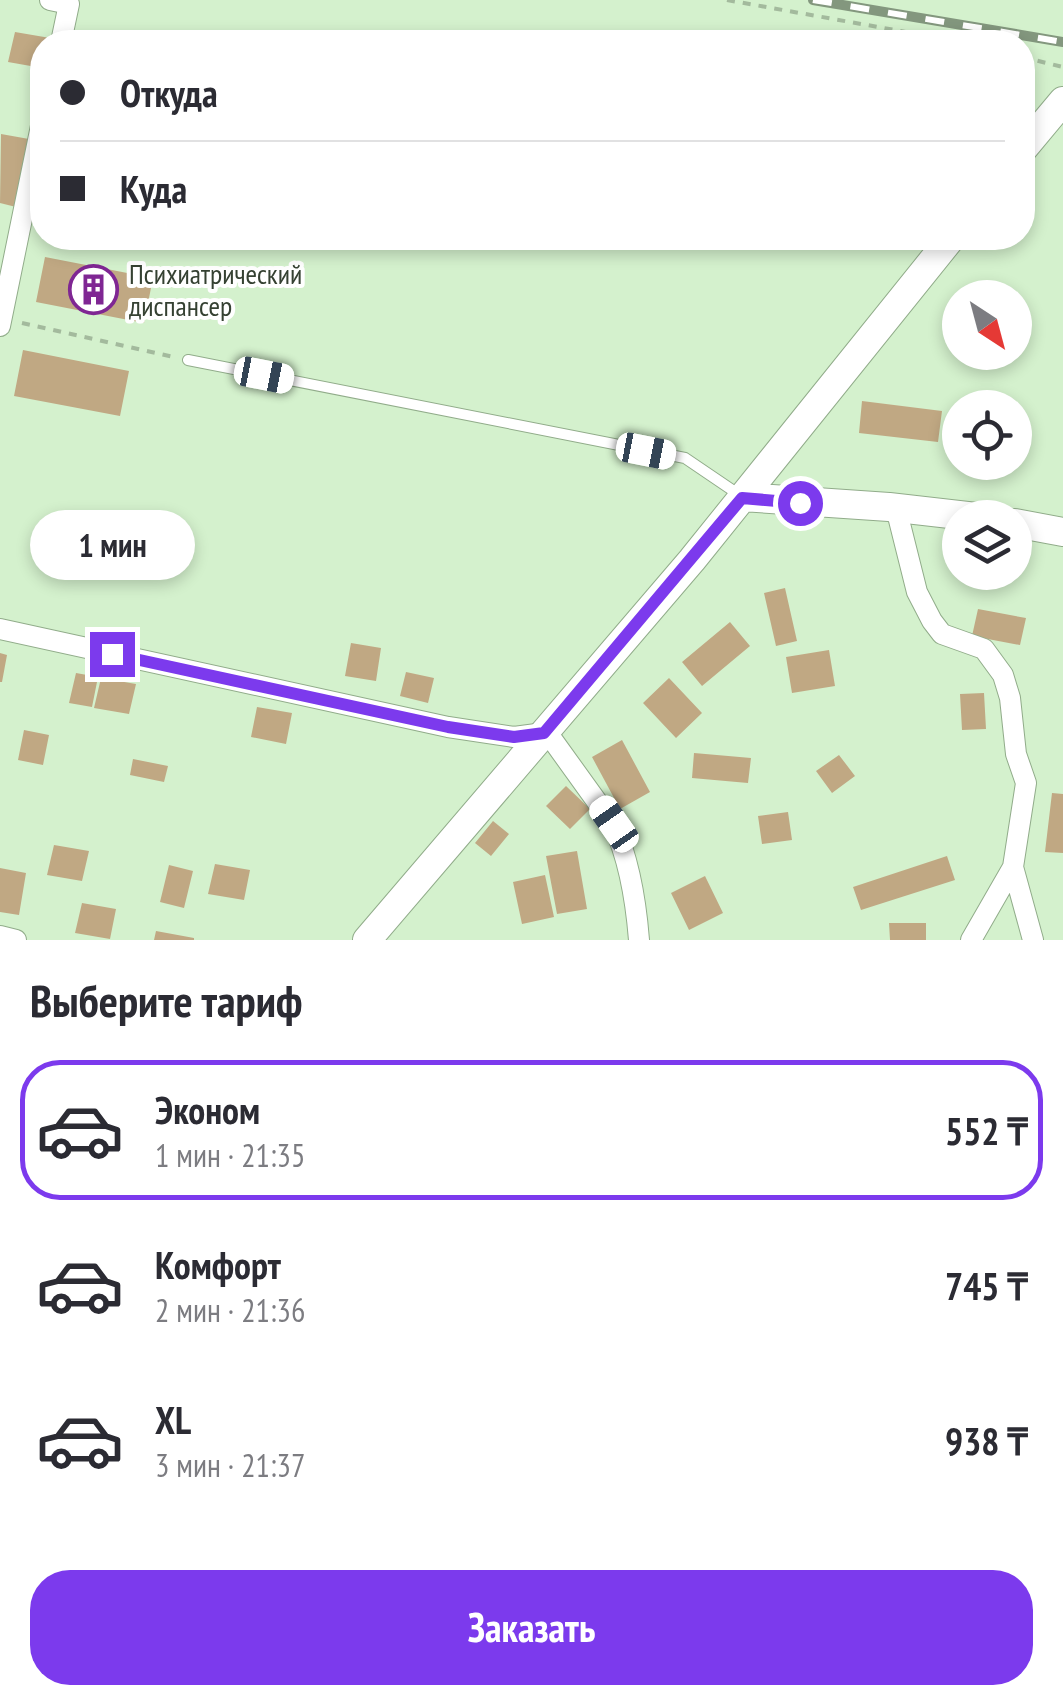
<!DOCTYPE html>
<html lang="ru">
<head>
<meta charset="utf-8">
<style>
	:root { --surface:#fff; --page:#f2f2f3; --text:#2b2b33; --muted:#7c7c81; --line:#e1e1e2; --accent:#7c3aed }
	body { margin:0; font-family:"PT Sans Narrow",sans-serif; background:var(--page); color:var(--text); height:100vh; display:flex; flex-direction:column; font-size:38px; white-space:nowrap }
	* { box-sizing:border-box; margin:0 }
	p { font-size:32px; color:var(--muted) }
	.icon { flex:none; width:55px; height:55px; fill:none; stroke:currentColor; stroke-width:2; stroke-linecap:round; stroke-linejoin:round }
	.map { position:relative; height:940px; overflow:hidden }
	.drawer { display:flex; flex-direction:column; background:var(--surface); flex:1 }
	.drawer>* { flex:none }
	.hud { position:absolute; left:30px; top:30px; width:1005px; height:220px; border-radius:40px; box-shadow:0 5px 15px #0003; display:grid; align-content:center; height:220px; padding:0 30px; background:var(--surface) }
	.needle { width:65px; rotate:144deg }
	.controls { position:absolute; left:942px; top:280px; display:grid; gap:20px }
	.controls a { display:grid; place-items:center; width:90px; height:90px; border-radius:50%; background:var(--surface); box-shadow:0 5px 15px #0003; font-size:50px }
	.end { position:absolute; width:45px; height:45px; margin:-22px; border:12px solid #7c3aed; background:#fff; box-shadow:0 0 0 5px #fff }
	.from { border-radius:50% }
	.bubble { position:absolute; height:70px; border-radius:35px; background:var(--surface); box-shadow:0 5px 15px #0003; font-size:32px; font-weight:800; line-height:70px; text-align:center }
	.car { position:absolute; width:30px; height:60px; margin:-30px -15px; border-radius:12px; box-shadow:0 0 8px 2px #0007; background:linear-gradient(#fff 24%,#345 0 40%,#fff 0 76%,#345 0 86%,#fff 0) }
	.hud b { display:flex; align-items:center; gap:35px; height:95px; font-size:38px }
	.hud b+b { border-top:2px solid var(--line) }
	.hud i { width:25px; height:25px; background:var(--text) }
	ul { padding:0; list-style:none }
	li { display:flex; align-items:center; gap:30px; height:140px; margin:0 20px 15px; padding:0 10px; border:5px solid transparent; border-radius:40px }
	li div { flex:1 }
	li b { display:block; font-size:38px }
	li em { font-style:normal; font-weight:800 }
	li.on { border-color:var(--accent) }
	li>.icon { width:90px; height:90px; stroke-width:1.5 }
	h2 { padding:0 30px; font-size:45px; line-height:120px }
	.primary-button { display:flex; gap:20px; margin-top:auto; padding:20px 30px }
	.primary-button a { flex:1; height:115px; border-radius:40px; background:var(--accent); color:#fff; font-size:40px; font-weight:800; line-height:115px; text-align:center }
	.map>svg:first-child { display:block }
	.building { fill:#c0a883 }
	.lines { fill:none; stroke-linecap:round; stroke-linejoin:round }
	.service-casing { stroke:#91ac8a; stroke-width:12 }
	.minor-casing { stroke:#91ac8a; stroke-width:22 }
	.tertiary-casing { stroke:#91ac8a; stroke-width:30 }
	.path { stroke:#a3ba9d; stroke-width:4; stroke-dasharray:8 8; stroke-linecap:butt }
	.service { stroke:#fff; stroke-width:10 }
	.minor { stroke:#fff; stroke-width:20 }
	.tertiary { stroke:#fff; stroke-width:28 }
	.rail-casing { stroke:#83977e; stroke-width:10 }
	.rail { stroke:#fff; stroke-width:6; stroke-dasharray:19; stroke-linecap:butt }
	.route { stroke:#7c3aed; stroke-width:12 }
	.labels { text-anchor:middle; stroke-width:8; stroke-linejoin:round; paint-order:stroke }
	.poi-label { font-size:28px; fill:#354132; stroke:#fff; text-anchor:start }
</style>
</head>
<body>
<div class="map">
<svg width="1063" height="940" viewBox="0 0 1063 940">
	<rect width="100%" height="100%" fill="#d4f1cd"/>
	<path class="building" d="M15 32 50 38 49 42H42V68L8 62Z
		M1 134 29 139 16 207 0 203Z
		M685 238H720L719 246Z
		M45 257 153 278 144 323 36 302Z
		M23 350 129 371 120 416 14 396Z
		M862 401 942 411 938 442 859 433Z
		M785 588 797 641 776 646 764 593Z
		M978 609 1026 618 1020 645 972 636Z
		M730 622 750 646 702 686 682 662Z
		M351 643 381 648 376 681 345 676Z
		M829 650 835 686 792 693 786 657Z
		M0 653 7 655 2 682H0Z
		M406 672 434 678 428 703 400 696Z
		M76 673 98 677 92 707 69 703Z
		M101 678 136 684 129 714 94 708Z
		M669 678 702 713 676 738 643 703Z
		M984 693 986 729 962 730 960 694Z
		M257 707 292 713 286 744 251 737Z
		M24 730 49 735 43 765 18 760Z
		M622 740 650 792 620 809 592 757Z
		M694 753 751 758 748 783 692 778Z
		M839 755 855 776 832 793 816 771Z
		M133 759 168 766 164 782 130 775Z
		M566 786 590 809 570 829 546 806Z
		M1052 793 1063 794V853L1045 852Z
		M788 812 792 840 762 844 758 816Z
		M493 821 509 834 491 856 475 843Z
		M54 845 89 851 82 881 47 875Z
		M577 851 587 909 557 914 546 856Z
		M947 856 955 880 861 910 853 887Z
		M215 864 250 870 244 900 208 894Z
		M169 865 193 871 184 908 160 902Z
		M0 868 26 873 19 915 0 912Z
		M545 875 554 917 522 924 513 882Z
		M705 876 723 913 689 930 671 893Z
		M82 903 116 909 110 939 75 933Z
		M889 923H926V940H890Z
		M156 931 194 938V940H154Z"/>
	<g class="lines">
		<defs>
			<path id="service" d="M188 360 685 458 741 496"/>
			<path id="minor" d="M50 0 69 4 61 42
				M0 326 42 121
				M896 508 917 592 932 621 942 634 984 649 1003 675 1010 698 1016 754 1026 783 1013 867 971 940
				M0 629 448 727 514 737 544 733 554 742 613 824C629 859 636 902 639 940
				M1013 867 1033 940
				M0 936 16 940"/>
			<path id="tertiary" d="M1022 150 1063 101
				M742 497 889 507 985 518
				M1015 523 1063 532
				M367 940 692 560 951 238"/>
		</defs>
		<use href="#service" class="service-casing"/>
		<use href="#minor" class="minor-casing"/>
		<use href="#tertiary" class="tertiary-casing"/>
		<path class="path" d="M727 0 962 42
			M1022 57 1063 67
			M22 323 174 357"/>
		<use href="#service" class="service"/>
		<use href="#minor" class="minor"/>
		<use href="#tertiary" class="tertiary"/>
		<defs>
			<path id="rail" d="M813 0 1063 42"/>
		</defs>
		<use href="#rail" class="rail-casing"/>
		<use href="#rail" class="rail"/>
	</g>
	<g class="lines">
		<path class="route" d="M112 654 448 727 514 737 544 733 742 498 800 503"/>
	</g>
	<defs>
		<symbol id="building-ring" viewBox="-11 -11 22 22"><circle r="9.5" fill="#fff" stroke="#7f2693" stroke-width="1.5"/><path d="M-4-6H4V6H1V3H-1V6H-4ZM-2.5-4.3h1.7v1.8h-1.7ZM.8-4.3h1.7v1.8H.8ZM-2.5-1h1.7V.8h-1.7ZM.8-1h1.7V.8H.8Z" fill="#7f2693"/></symbol>
	</defs>
	<g fill-rule="evenodd">
		<use href="#building-ring" x="66" y="262" width="55" height="55"/>
	</g>
	<g class="labels">
		<g class="poi-label">
			<text x="129" y="284">Психиатрический<tspan x="129" dy="32">диспансер</tspan></text>
		</g>
	</g>
</svg>
<div class="controls">
<a><svg class="needle" viewBox="-14 -14 28 28"><path d="M0-13l5 13h-10z" fill="#e53935"/><path d="M0 13l5-13h-10z" fill="#7c7c81"/></svg></a>
<a><svg class="icon" aria-label="locate" viewBox="0 0 24 24"><circle cx="12" cy="12" r="6"/><path d="M12 2v4M12 18v4M2 12h4M18 12h4"/></svg></a>
<a><svg class="icon" aria-label="layers" viewBox="0 0 24 24"><path d="M12 4l9 5-9 5-9-5zM3 14l9 5 9-5"/></svg></a>
</div>
<i class="end from" style="left:800px;top:503px"></i>
<i class="end" style="left:112px;top:654px"></i>
<div class="bubble" style="left:30px;top:510px;width:165px">1 мин</div>
<i class="car" style="left:264px;top:375px;rotate:101deg"></i>
<i class="car" style="left:646px;top:451px;rotate:101deg"></i>
<i class="car" style="left:614px;top:824px;rotate:325deg"></i>
<div class="hud">
<b><i class="from"></i>Откуда</b>
<b><i></i>Куда</b>
</div>
</div>
<section class="drawer">
<h2>Выберите тариф</h2>
<ul>
<li class="on"><svg class="icon" aria-label="car" viewBox="0 0 24 24"><path d="M5 17H2v-5l4-1 3-4h7l3 4 3 1v5h-3M9 17h6M6 11h13"/><circle cx="7" cy="17" r="2"/><circle cx="17" cy="17" r="2"/></svg><div><b>Эконом</b><p>1 мин · 21:35</p></div><em>552 ₸</em></li>
<li><svg class="icon" aria-label="car" viewBox="0 0 24 24"><path d="M5 17H2v-5l4-1 3-4h7l3 4 3 1v5h-3M9 17h6M6 11h13"/><circle cx="7" cy="17" r="2"/><circle cx="17" cy="17" r="2"/></svg><div><b>Комфорт</b><p>2 мин · 21:36</p></div><em>745 ₸</em></li>
<li><svg class="icon" aria-label="car" viewBox="0 0 24 24"><path d="M5 17H2v-5l4-1 3-4h7l3 4 3 1v5h-3M9 17h6M6 11h13"/><circle cx="7" cy="17" r="2"/><circle cx="17" cy="17" r="2"/></svg><div><b>XL</b><p>3 мин · 21:37</p></div><em>938 ₸</em></li>
</ul>
<div class="primary-button"><a>Заказать</a></div>
</section>
</body>
</html>
